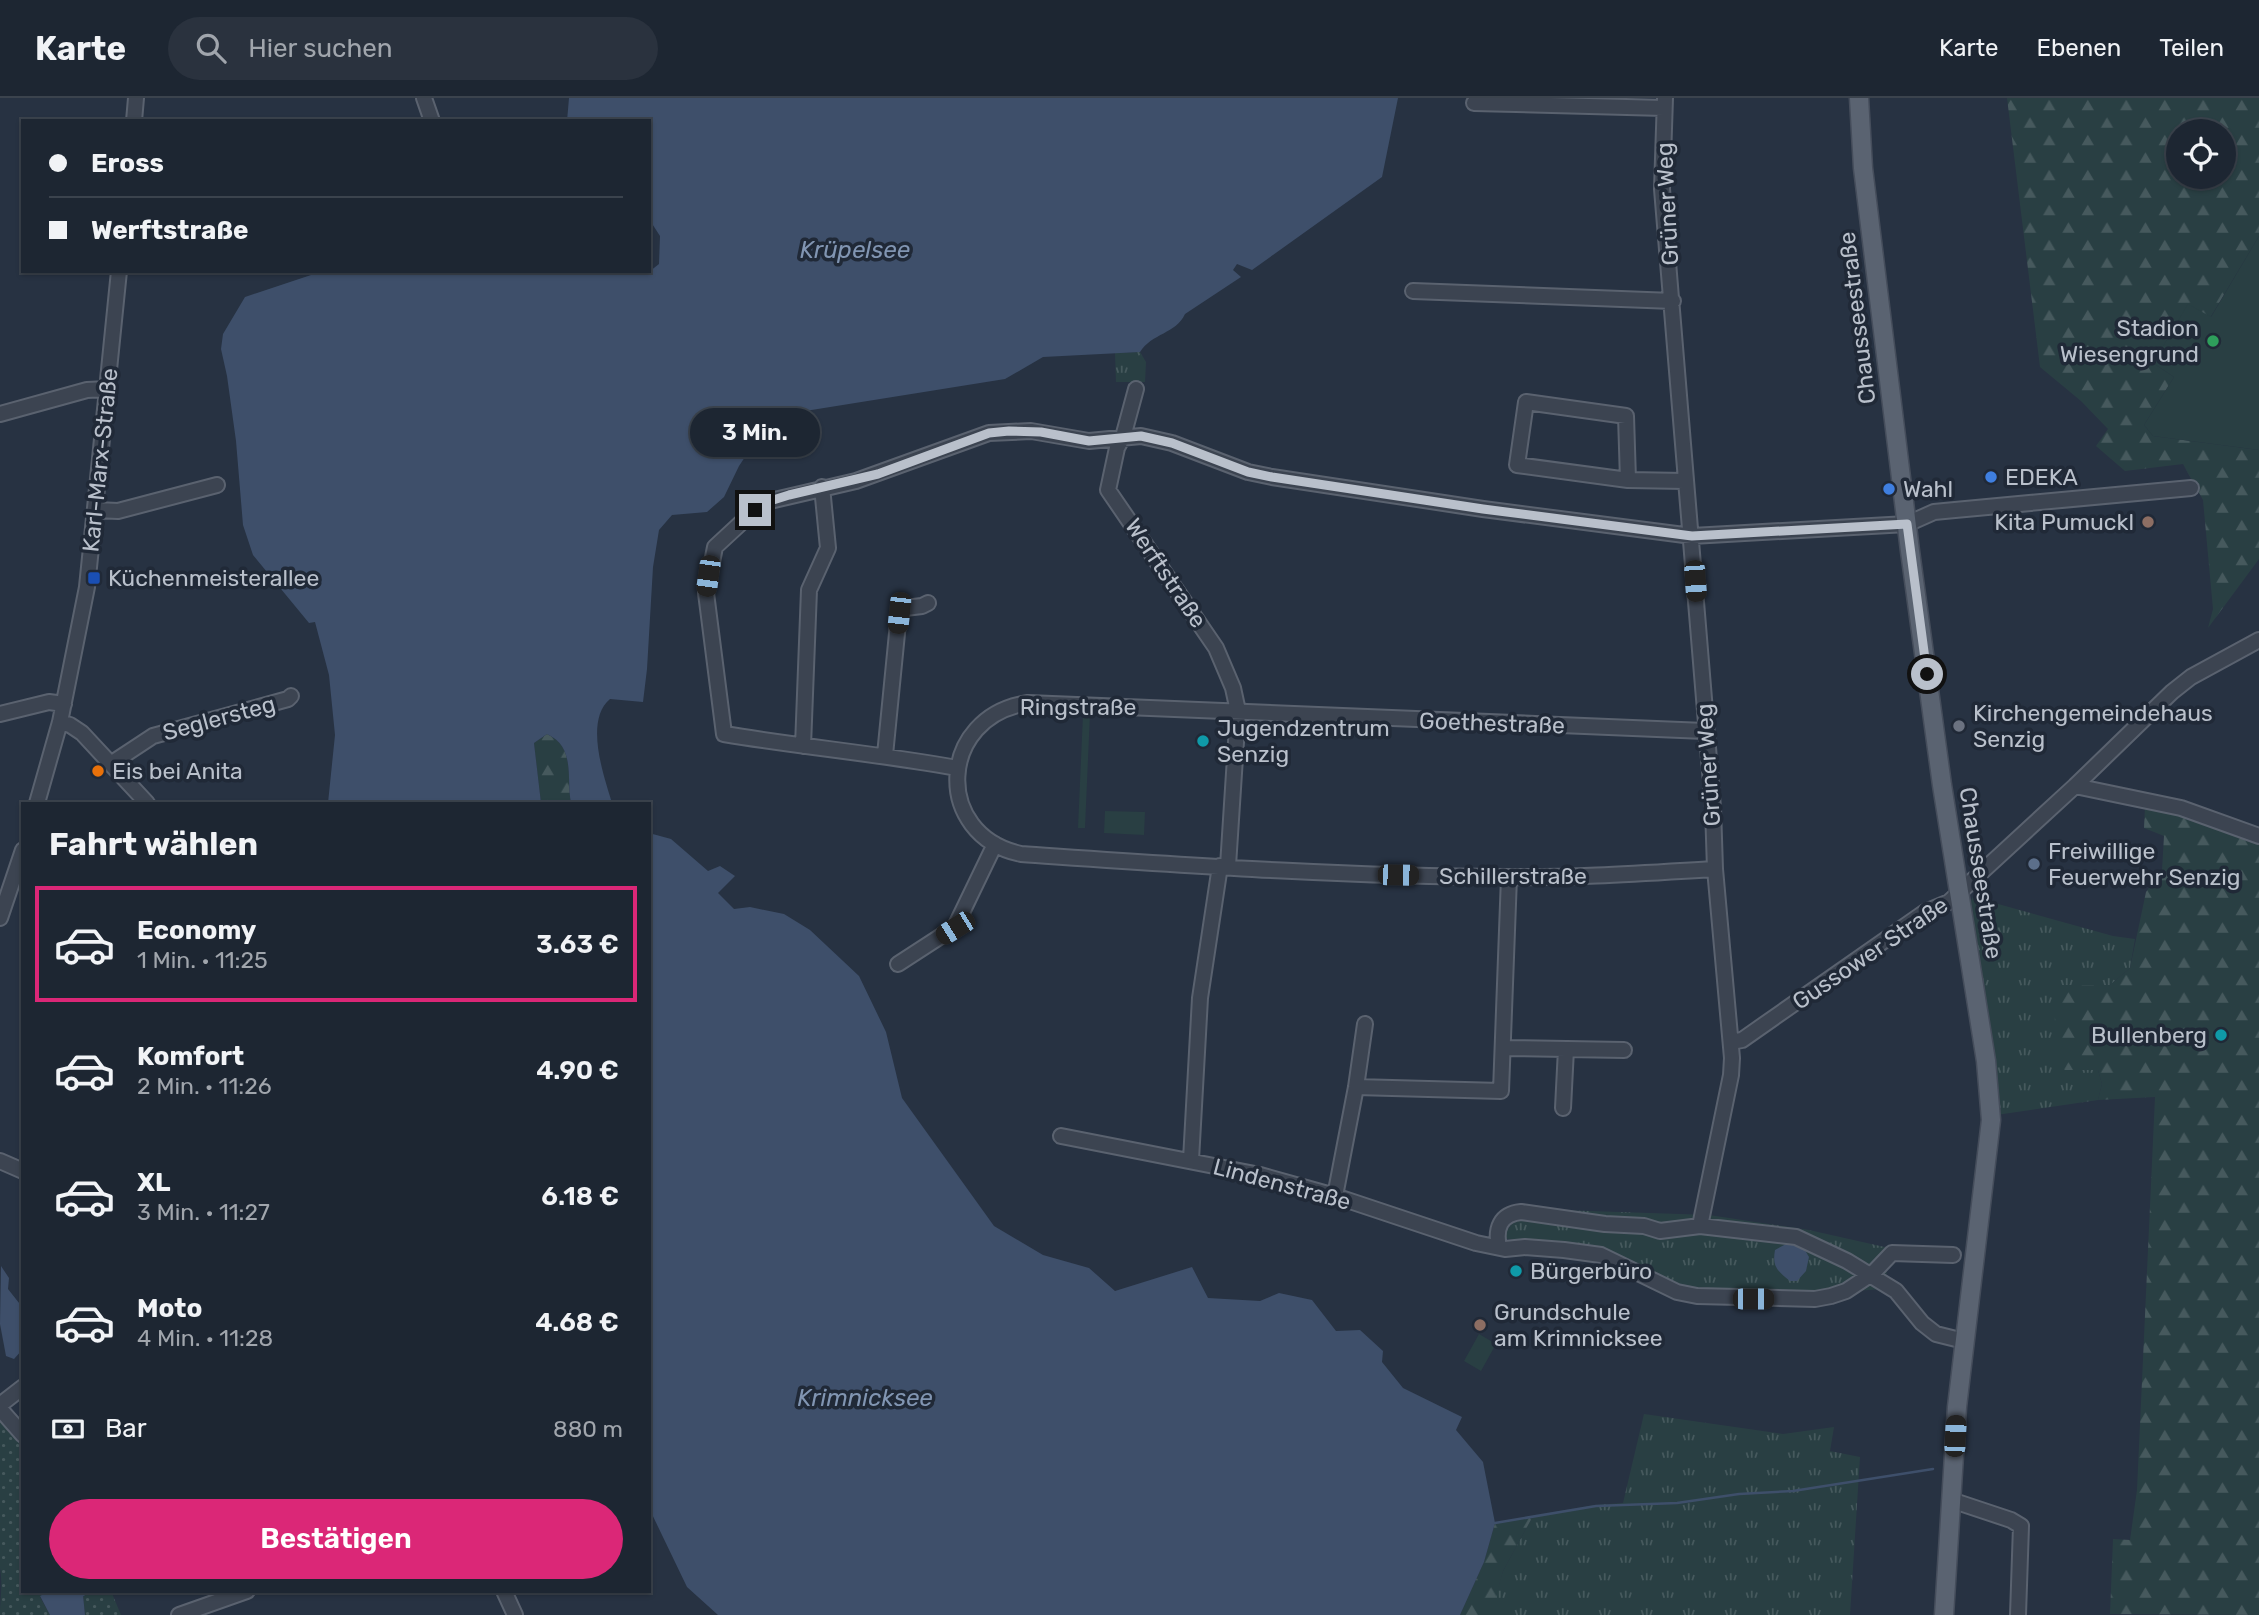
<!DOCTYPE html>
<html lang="de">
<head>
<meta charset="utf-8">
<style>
	:root { --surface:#1d2632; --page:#2a323e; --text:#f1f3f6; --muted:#a0a5ac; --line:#3b434d; --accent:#db2777 }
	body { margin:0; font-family:Rubik,sans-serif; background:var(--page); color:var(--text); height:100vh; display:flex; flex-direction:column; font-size:26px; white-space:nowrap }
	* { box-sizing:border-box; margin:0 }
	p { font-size:23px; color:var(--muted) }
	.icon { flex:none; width:38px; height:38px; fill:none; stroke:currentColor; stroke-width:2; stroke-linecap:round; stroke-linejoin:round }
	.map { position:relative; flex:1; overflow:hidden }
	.details { position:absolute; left:21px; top:704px; width:630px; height:791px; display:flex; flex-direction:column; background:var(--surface); border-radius:0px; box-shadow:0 2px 5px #0004,0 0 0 2px var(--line) }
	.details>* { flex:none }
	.guide { position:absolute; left:21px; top:21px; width:630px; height:154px; border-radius:0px; box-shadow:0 2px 5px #0004,0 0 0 2px var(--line); display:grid; align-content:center; height:154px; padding:0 28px; background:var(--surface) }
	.fabs { position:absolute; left:2166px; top:21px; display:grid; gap:14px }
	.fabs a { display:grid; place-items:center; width:70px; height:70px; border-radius:50%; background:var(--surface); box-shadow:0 2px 5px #0004,0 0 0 2px var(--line); font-size:35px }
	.end { position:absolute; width:32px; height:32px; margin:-16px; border:9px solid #b9c0cb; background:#111; box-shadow:0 0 0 4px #111 }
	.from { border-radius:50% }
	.bubble { position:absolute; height:49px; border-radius:24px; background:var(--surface); box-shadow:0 2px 5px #0004,0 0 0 2px var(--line); font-size:23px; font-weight:600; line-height:49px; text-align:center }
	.car { position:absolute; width:21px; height:42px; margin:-21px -10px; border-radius:9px; box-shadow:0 0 5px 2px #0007; background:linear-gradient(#222 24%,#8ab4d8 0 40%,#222 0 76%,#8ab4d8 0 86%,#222 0) }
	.guide b { display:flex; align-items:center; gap:24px; height:66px; font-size:26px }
	.guide b+b { border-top:2px solid var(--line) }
	.guide i { width:18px; height:18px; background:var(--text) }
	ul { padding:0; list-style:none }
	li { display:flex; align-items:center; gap:21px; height:116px; margin:0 14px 10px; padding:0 14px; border:4px solid transparent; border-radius:0px }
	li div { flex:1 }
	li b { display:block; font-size:26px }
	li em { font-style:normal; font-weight:600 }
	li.active { border-color:var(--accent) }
	li>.icon { width:63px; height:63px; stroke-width:1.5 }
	h2 { padding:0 28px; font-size:32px; line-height:84px }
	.pay { display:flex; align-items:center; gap:18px; height:77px; padding:0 28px; font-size:26px }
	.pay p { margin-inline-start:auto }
	.primary-button { display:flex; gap:14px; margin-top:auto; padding:14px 28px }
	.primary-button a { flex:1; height:80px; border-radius:42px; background:var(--accent); color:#fff; font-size:28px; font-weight:600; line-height:80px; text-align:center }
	header { display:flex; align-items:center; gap:42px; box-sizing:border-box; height:98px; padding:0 35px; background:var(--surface); border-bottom:2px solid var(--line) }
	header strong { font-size:33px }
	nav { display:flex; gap:38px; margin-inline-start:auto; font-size:24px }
	.search { width:490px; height:63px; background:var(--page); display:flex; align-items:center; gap:18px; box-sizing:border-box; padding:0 24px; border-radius:38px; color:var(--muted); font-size:26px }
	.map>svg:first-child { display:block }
	.grass { fill:url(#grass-tufts) }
	.forest { fill:url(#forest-firs); fill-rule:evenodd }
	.park { fill:url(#park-dots) }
	.pitch { fill:#293f43 }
	.water { fill:#3e4f6a }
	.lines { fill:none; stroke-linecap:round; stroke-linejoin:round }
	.stream { stroke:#3e4f6a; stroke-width:2.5 }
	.minor-casing { stroke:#5a626f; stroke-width:18 }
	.major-casing { stroke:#454d5b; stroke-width:21 }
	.minor { stroke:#3c4451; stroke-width:14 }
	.major { stroke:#5a6371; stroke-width:18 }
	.route { stroke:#b9c0cb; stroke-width:9 }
	.leisure-dot { fill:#2e9e5b; stroke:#202937; stroke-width:2.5 }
	.shop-dot { fill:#3f7fe0; stroke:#202937; stroke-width:2.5 }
	.education-dot { fill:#8d6e63; stroke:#202937; stroke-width:2.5 }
	.transit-dot { fill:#1a4fb4; stroke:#202937; stroke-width:2.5 }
	.worship-dot { fill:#6b7280; stroke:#202937; stroke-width:2.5 }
	.culture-dot { fill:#0f9aa8; stroke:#202937; stroke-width:2.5 }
	.food-dot { fill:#e8710a; stroke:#202937; stroke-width:2.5 }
	.service-dot { fill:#5c6f8a; stroke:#202937; stroke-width:2.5 }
	.labels { text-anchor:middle; stroke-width:7; stroke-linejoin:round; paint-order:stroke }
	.street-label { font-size:23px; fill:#b9c0cb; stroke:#202937 }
	.poi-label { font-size:23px; fill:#b9c0cb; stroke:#202937; text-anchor:start }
	.water-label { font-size:24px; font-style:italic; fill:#8195b2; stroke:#202937 }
</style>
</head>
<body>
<header>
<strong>Karte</strong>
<div class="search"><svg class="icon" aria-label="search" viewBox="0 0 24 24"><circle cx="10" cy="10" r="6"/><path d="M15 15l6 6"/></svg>Hier suchen</div>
<nav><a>Karte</a><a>Ebenen</a><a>Teilen</a></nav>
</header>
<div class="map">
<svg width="2259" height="1517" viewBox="0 0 2259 1517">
	<defs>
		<pattern id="grass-tufts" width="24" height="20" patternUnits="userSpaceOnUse" patternTransform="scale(1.75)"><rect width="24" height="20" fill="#293f43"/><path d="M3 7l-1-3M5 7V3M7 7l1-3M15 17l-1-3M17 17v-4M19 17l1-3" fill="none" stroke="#46595d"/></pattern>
		<pattern id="forest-firs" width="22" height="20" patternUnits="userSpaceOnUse" patternTransform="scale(1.75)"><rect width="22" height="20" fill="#293f43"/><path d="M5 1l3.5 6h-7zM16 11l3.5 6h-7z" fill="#46595d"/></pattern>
		<pattern id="park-dots" width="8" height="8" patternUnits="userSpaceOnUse" patternTransform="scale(1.75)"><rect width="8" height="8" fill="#293f43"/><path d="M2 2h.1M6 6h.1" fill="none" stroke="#46595d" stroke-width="1.8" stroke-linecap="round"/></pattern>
	</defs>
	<rect width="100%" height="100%" fill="#273242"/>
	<path class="grass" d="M1140 254 1146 264 1145 284H1116L1115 255Z
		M1973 799 2113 838 2135 841 2130 870 2110 887H2061L2065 972H2098L2102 986 2098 1002 1996 1017 1967 810Z
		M1529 1111 1709 1117 1809 1132 1889 1150 1885 1191 1820 1195 1684 1194 1603 1155 1502 1140 1517 1118Z
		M1644 1316 1783 1336 1834 1329 1830 1353 1860 1359 1850 1517H1490L1503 1473 1533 1418 1595 1407 1623 1405Z"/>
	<path class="forest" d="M2007 0H2259V138L2210 220 2188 207 2153 265 2174 279 2144 327 2153 338 2259 352V461L2208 530 2213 511 2203 402 2183 366 2125 373 2096 348 2108 331 2081 303 2040 269ZM2179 33H2224V79H2179Z
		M547 636C576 649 566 680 571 705H541L534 645Z
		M2145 709 2178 714 2259 743V1517L2110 1516 2113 1441 2130 1442 2137 1392 2155 999 2098 1002 2102 986 2098 972H2065L2058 967 2053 895 2060 887H2110L2130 870 2146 794 2162 772 2164 738 2144 730Z
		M1533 1418 1503 1473 1491 1517H1460L1484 1464 1495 1425Z"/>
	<path class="park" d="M0 1315 23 1343V1493H50L40 1499 50 1517H0C0 1499 3 1488 0 1470Z
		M78 1493H111L121 1517H85L83 1497Z"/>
	<path class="pitch" d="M2259 138V352L2153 338 2144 327 2174 279 2153 265 2188 206 2211 219Z
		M1083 616H1090L1085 730H1078Z
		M1105 713 1145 714 1144 737 1104 735Z
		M1479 1236 1496 1246 1481 1273 1464 1263Z"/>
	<path class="water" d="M569 0H1398L1382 79 1252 172 1237 166 1233 172 1241 179 1185 216C1176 236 1152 235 1140 254L1043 259 1005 281 799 314 763 332 739 368 724 399 707 414 672 417 659 432 653 469 647 571 643 604 610 601C584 623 604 678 612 705H571C566 680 576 649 547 636L534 645 541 705H328L335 637 329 577 315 524 309 525 253 457 243 427 236 343 227 278 221 251 223 236 245 199 323 173H626L645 177 659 166 660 138 649 121V23H567Z
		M649 735 671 741 708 773 720 768 735 778 718 795 734 811 750 809 784 816 810 832 859 878 886 934 902 1000 994 1128 1043 1157 1089 1170 1115 1193 1192 1169 1208 1200 1260 1203 1279 1195 1312 1202 1336 1233 1360 1232 1383 1253 1382 1264 1403 1290 1462 1319 1456 1332 1483 1364 1495 1425 1484 1464 1460 1517H718L687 1489 649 1410Z
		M1786 1146 1802 1147 1809 1159 1806 1173 1797 1183H1790C1777 1173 1772 1168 1775 1152Z
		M1 1168 9 1180 8 1191 23 1210V1251L14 1261 6 1258 0 1226Z
		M50 1493H78L83 1497 85 1517H50L40 1498Z"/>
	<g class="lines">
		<path class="stream" d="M1495 1425 1596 1408 1677 1405 1739 1396 1793 1393 1933 1371
			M83 1497 90 1493"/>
		<defs>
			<path id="minor" d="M424 0 432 23
				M1665 0 1662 91 1713 710 1715 771 1732 960 1731 977 1700 1128
				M1474 5 1664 10
				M134 23 136 0
				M1413 193 1673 203
				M1136 291 1123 339 1117 350 1108 392 1216 550 1233 590 1238 613 1228 768
				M0 316 87 292 107 291
				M1628 382 1517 367 1526 304 1626 318 1628 382 1685 383
				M96 412 118 413 217 387
				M0 616 49 604 64 606
				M60 624 70 627 82 635 147 705
				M1705 633 1028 605C938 618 932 737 1021 756 1183 767 1346 779 1508 779 1577 780 1646 775 1715 771
				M803 648 809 492 828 450 822 389
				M885 657 899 515 905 510 922 508 928 505
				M112 665 153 638 288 601 291 598
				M957 670C880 656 802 649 724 636L706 495 715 449 755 412 770 403 856 383 989 335 1031 333 1089 343 1141 338 1172 345 1248 374 1272 379 1483 411 1692 438 1907 426 1934 414 1955 412 2191 390
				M2075 688 2181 710 2259 738
				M37 705 60 624 87 489 119 173
				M0 820 23 752
				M898 866 955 829 995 746
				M1731 944 1742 942 1925 814 1949 804 2075 688 2172 594 2191 579 2259 542
				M1504 950 1624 952
				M1356 989 1501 993 1509 779
				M1563 1010 1566 951
				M1061 1038 1260 1077 1335 1098 1476 1145 1505 1151 1525 1149 1564 1152 1601 1157 1677 1194 1697 1198 1815 1201 1831 1198 1846 1193 1873 1175 1892 1155 1953 1157
				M1191 1062 1200 900 1220 768
				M0 1063 23 1073
				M1335 1098 1356 989 1365 926
				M1499 1149C1495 1131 1500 1116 1521 1114L1605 1126 1644 1128 1660 1133 1700 1128 1796 1139 1847 1163 1896 1193 1922 1225 1936 1236 1964 1243
				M0 1307 23 1289
				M0 1311 23 1337
				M1951 1402 2011 1422 2021 1428 2018 1517
				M504 1493 515 1517
				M179 1517 247 1493"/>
			<path id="major" d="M1859 0 1863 70 1910 453 1942 687 1986 963 1991 1022 1957 1309 1944 1517"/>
		</defs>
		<use href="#minor" class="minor-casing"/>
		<use href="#major" class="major-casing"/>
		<use href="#minor" class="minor"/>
		<use href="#major" class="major"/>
	</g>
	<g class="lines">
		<path class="route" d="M755 412 770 403 789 397 878 376 989 335 1009 333 1041 334 1089 343 1141 338 1172 345 1248 374 1272 379 1483 411 1692 438 1907 426 1927 576"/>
	</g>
	<circle class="leisure-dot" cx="2213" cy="243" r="7"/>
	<g class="shop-dot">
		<circle cx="1991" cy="379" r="7"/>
		<circle cx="1889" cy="391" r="7"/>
	</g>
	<g class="education-dot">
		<circle cx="2148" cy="424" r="7"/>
		<circle cx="1480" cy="1227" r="7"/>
	</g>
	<rect class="transit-dot" x="87" y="473" width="14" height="14" rx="3.5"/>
	<circle class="worship-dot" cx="1959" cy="628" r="7"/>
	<g class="culture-dot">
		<circle cx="1203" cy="643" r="7"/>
		<circle cx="2221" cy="937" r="7"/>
		<circle cx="1516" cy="1173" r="7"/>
	</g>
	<circle class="food-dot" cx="98" cy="673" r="7"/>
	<circle class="service-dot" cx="2034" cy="766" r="7"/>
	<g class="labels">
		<g class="street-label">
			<text transform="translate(1667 106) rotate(-93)" y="8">Grüner Weg</text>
			<text transform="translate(1857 220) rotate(-97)" y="8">Chausseestraße</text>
			<text transform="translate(100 362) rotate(-84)" y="8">Karl-Marx-Straße</text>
			<text transform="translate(1166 475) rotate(56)" y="8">Werftstraße</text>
			<text x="1078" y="617">Ringstraße</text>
			<text transform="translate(219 620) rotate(-15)" y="8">Seglersteg</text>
			<text transform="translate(1492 625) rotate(2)" y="8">Goethestraße</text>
			<text transform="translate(1708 667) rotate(-94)" y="8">Grüner Weg</text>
			<text transform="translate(1981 775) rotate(81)" y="8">Chausseestraße</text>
			<text x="1513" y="786">Schillerstraße</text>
			<text transform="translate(1870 855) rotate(-34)" y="8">Gussower Straße</text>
			<text transform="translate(1282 1086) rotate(15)" y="8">Lindenstraße</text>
		</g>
		<g class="poi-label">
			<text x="2199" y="238" text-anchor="end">Stadion<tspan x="2199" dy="26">Wiesengrund</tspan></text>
			<text x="2005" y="387">EDEKA</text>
			<text x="1903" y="399">Wahl</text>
			<text x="2134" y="432" text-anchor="end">Kita Pumuckl</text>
			<text x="108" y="488">Küchenmeisterallee</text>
			<text x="1973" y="623">Kirchengemeindehaus<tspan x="1973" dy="26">Senzig</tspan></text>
			<text x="1217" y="638">Jugendzentrum<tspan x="1217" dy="26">Senzig</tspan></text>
			<text x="112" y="681">Eis bei Anita</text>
			<text x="2048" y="761">Freiwillige<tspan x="2048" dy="26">Feuerwehr Senzig</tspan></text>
			<text x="2207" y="945" text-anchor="end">Bullenberg</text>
			<text x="1530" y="1181">Bürgerbüro</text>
			<text x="1494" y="1222">Grundschule<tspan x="1494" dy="26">am Krimnicksee</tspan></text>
		</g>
		<g class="water-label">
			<text x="855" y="160">Krüpelsee</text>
			<text x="865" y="1308">Krimnicksee</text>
		</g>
	</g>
</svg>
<div class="fabs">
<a><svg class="icon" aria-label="locate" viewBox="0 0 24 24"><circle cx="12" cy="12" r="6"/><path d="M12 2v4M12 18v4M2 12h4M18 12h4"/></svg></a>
</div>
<i class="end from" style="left:1927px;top:576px"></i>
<i class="end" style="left:755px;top:412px"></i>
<div class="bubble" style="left:690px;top:310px;width:130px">3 Min.</div>
<i class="car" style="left:708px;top:478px;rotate:188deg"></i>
<i class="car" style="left:1695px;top:483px;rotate:176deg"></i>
<i class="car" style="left:899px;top:515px;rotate:186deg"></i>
<i class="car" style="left:1398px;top:777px;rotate:91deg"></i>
<i class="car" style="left:955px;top:830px;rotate:238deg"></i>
<i class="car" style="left:1753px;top:1201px;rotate:90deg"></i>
<i class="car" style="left:1955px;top:1338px;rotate:3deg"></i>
<div class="guide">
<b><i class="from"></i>Eross</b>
<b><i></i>Werftstraße</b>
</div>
<section class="details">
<h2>Fahrt wählen</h2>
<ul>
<li class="active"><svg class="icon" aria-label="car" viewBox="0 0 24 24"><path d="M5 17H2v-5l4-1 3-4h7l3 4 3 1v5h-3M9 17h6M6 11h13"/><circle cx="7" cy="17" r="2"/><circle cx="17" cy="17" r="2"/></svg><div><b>Economy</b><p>1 Min. · 11:25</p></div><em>3.63 €</em></li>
<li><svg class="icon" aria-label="car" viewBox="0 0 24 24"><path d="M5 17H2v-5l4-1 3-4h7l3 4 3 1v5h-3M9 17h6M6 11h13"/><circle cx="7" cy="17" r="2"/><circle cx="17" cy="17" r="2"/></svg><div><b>Komfort</b><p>2 Min. · 11:26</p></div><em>4.90 €</em></li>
<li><svg class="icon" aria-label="car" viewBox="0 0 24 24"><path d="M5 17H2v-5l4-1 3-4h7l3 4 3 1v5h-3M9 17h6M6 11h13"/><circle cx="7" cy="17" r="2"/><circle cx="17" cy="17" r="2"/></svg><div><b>XL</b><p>3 Min. · 11:27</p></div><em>6.18 €</em></li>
<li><svg class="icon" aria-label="car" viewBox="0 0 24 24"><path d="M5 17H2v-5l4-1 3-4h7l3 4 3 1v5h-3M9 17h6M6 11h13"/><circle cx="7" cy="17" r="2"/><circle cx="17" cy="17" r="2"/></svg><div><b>Moto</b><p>4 Min. · 11:28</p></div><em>4.68 €</em></li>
</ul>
<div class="pay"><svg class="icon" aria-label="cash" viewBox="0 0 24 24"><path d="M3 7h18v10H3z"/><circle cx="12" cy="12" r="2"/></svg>Bar<p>880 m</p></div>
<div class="primary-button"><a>Bestätigen</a></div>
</section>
</div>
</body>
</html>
